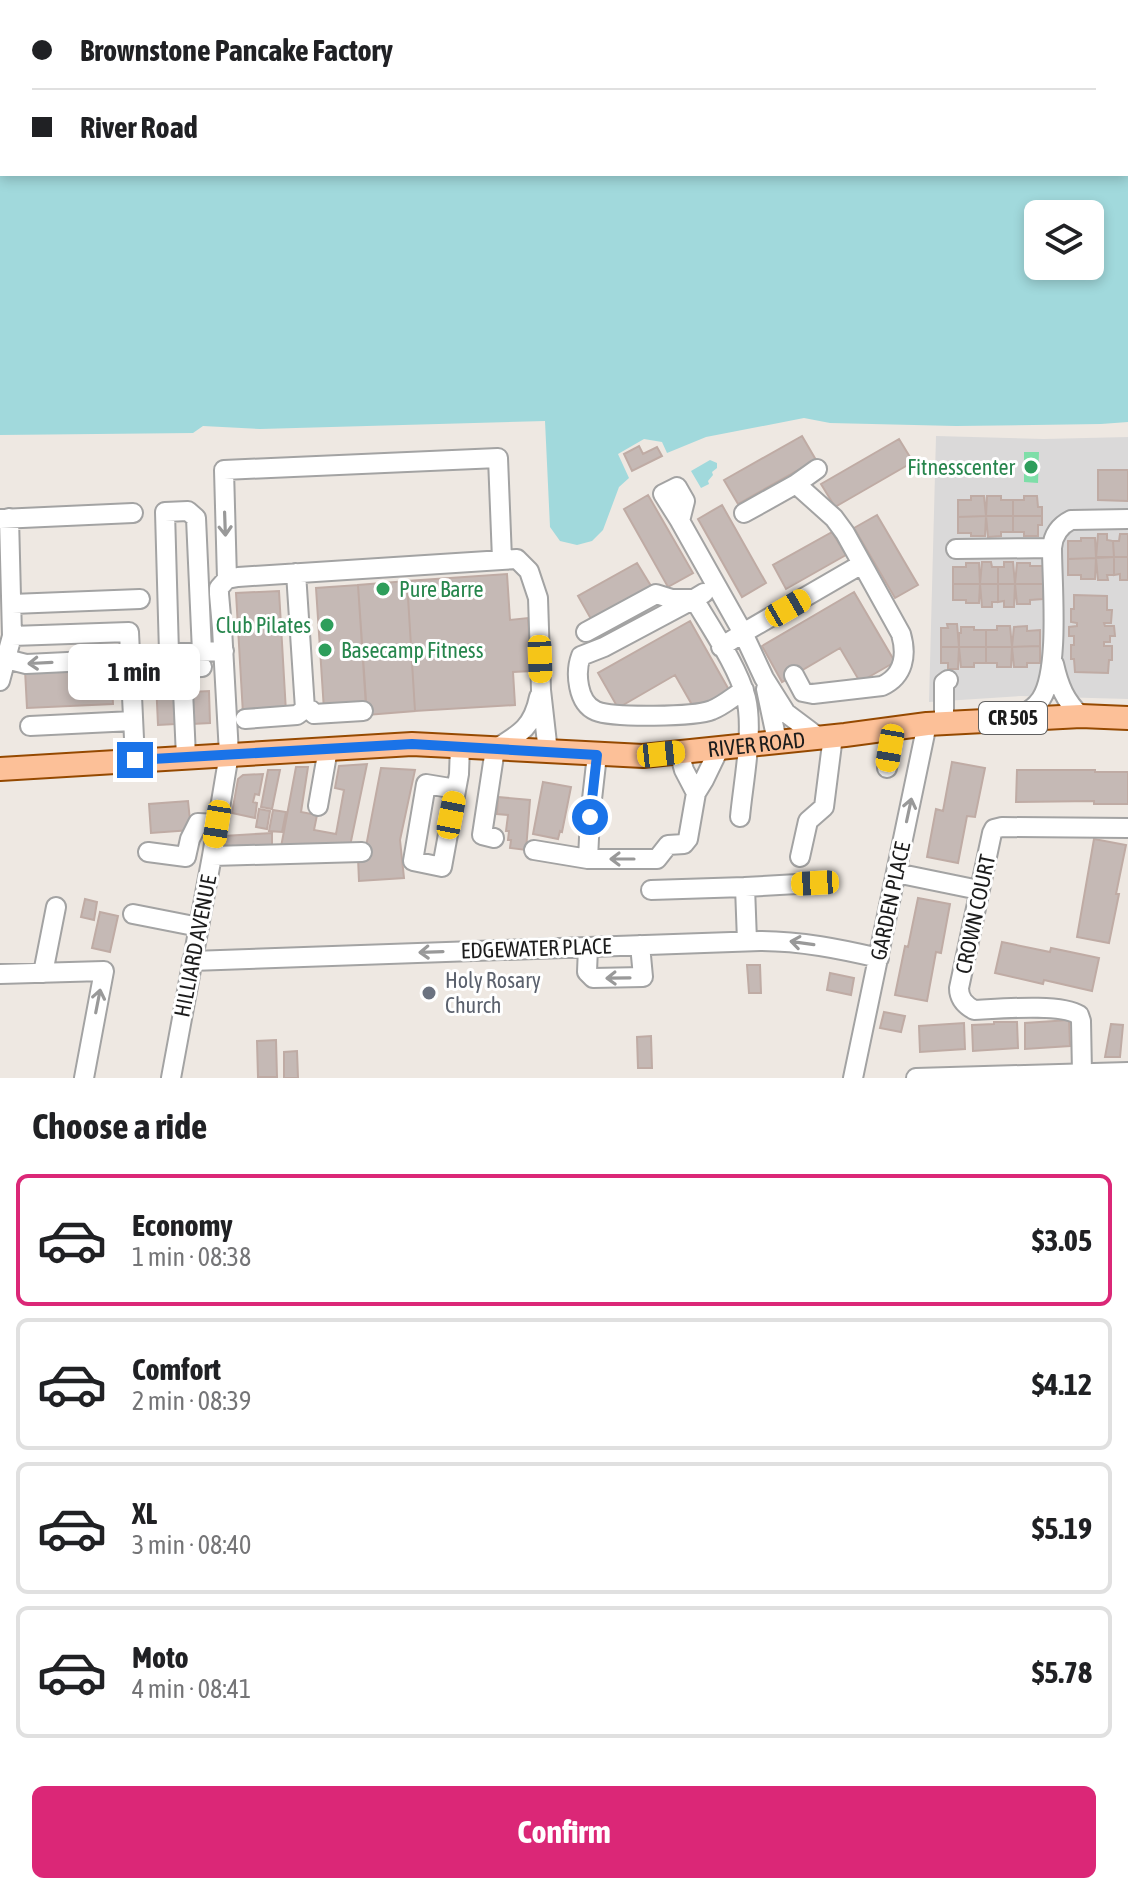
<!DOCTYPE html>
<html lang="en">
<head>
<meta charset="utf-8">
<style>
	:root { --surface:#fff; --page:#f2f2f2; --text:#202124; --muted:#757577; --line:#e0e0e0; --accent:#db2777 }
	body { margin:0; font-family:"Asap Condensed",sans-serif; background:var(--page); color:var(--text); height:100vh; display:flex; flex-direction:column; font-size:30px; white-space:nowrap }
	* { box-sizing:border-box; margin:0 }
	p { font-size:26px; color:var(--muted) }
	.icon { flex:none; width:44px; height:44px; fill:none; stroke:currentColor; stroke-width:2; stroke-linecap:round; stroke-linejoin:round }
	.map { position:relative; height:1078px; overflow:hidden }
	.drawer { display:flex; flex-direction:column; background:var(--surface); flex:1 }
	.drawer>* { flex:none }
	.top-card { position:absolute; left:0px; top:0px; width:1128px; height:176px; box-shadow:0 4px 12px #0003; display:grid; align-content:center; height:176px; padding:0 32px; background:var(--surface) }
	.fabs { position:absolute; left:1024px; top:200px; display:grid; gap:16px }
	.fabs a { display:grid; place-items:center; width:80px; height:80px; border-radius:12px; background:var(--surface); box-shadow:0 4px 12px #0003; font-size:40px }
	.end { position:absolute; width:36px; height:36px; margin:-18px; border:10px solid #1a73e8; background:#fff; box-shadow:0 0 0 4px #fff }
	.from { border-radius:50% }
	.bubble { position:absolute; height:56px; border-radius:12px; background:var(--surface); box-shadow:0 4px 12px #0003; font-size:26px; font-weight:700; line-height:56px; text-align:center }
	.car { position:absolute; width:24px; height:48px; margin:-24px -12px; border-radius:10px; box-shadow:0 0 6px 2px #0007; background:linear-gradient(#f5c518 24%,#345 0 40%,#f5c518 0 76%,#345 0 86%,#f5c518 0) }
	.top-card b { display:flex; align-items:center; gap:28px; height:76px; font-size:30px }
	.top-card b+b { border-top:2px solid var(--line) }
	.top-card i { width:20px; height:20px; background:var(--text) }
	ul { padding:0; list-style:none }
	li { display:flex; align-items:center; gap:24px; height:132px; margin:0 16px 12px; padding:0 16px; border:4px solid var(--line); border-radius:12px }
	li div { flex:1 }
	li b { display:block; font-size:30px }
	li em { font-style:normal; font-weight:700 }
	li.current { border-color:var(--accent) }
	li>.icon { width:72px; height:72px; stroke-width:1.5 }
	h2 { padding:0 32px; font-size:36px; line-height:96px }
	.cta { display:flex; gap:16px; margin-top:auto; padding:16px 32px }
	.cta a { flex:1; height:92px; border-radius:12px; background:var(--accent); color:#fff; font-size:32px; font-weight:700; line-height:92px; text-align:center }
	.map>svg:first-child { display:block }
	.residential { fill:#dad9d9 }
	.pitch { fill:#7edea8 }
	.water { fill:#a1d9dc; fill-rule:evenodd }
	.lines { fill:none; stroke-linecap:round; stroke-linejoin:round }
	.ferry { stroke:#407a95; stroke-width:2; stroke-dasharray:10 8; stroke-linecap:butt }
	.building { fill:#c5b9b5; stroke:#bfaba4; stroke-width:2 }
	.minor-casing { stroke:#a3a3a3; stroke-width:22 }
	.major-casing { stroke:#954900; stroke-width:26 }
	.minor { stroke:#fff; stroke-width:18 }
	.major { stroke:#fcc098; stroke-width:22 }
	.oneway { stroke:#999 }
	.route { stroke:#1a73e8; stroke-width:10 }
	.leisure-dot { fill:#2e9e5b; stroke:#fff; stroke-width:3 }
	.worship-dot { fill:#6b7280; stroke:#fff; stroke-width:3 }
	.labels { text-anchor:middle; stroke-width:6; stroke-linejoin:round; paint-order:stroke }
	.shield { fill:#fff; stroke:#606060; stroke-width:2 }
	.shield-label { font-size:20px; font-weight:bold; fill:#1c1c1c }
	.leisure-label { font-size:22px; fill:#27864d; stroke:#fff; text-anchor:end }
	.street-label { font-size:22px; fill:#1c1c1c; stroke:#fff }
	.worship-label { font-size:22px; fill:#5b616d; stroke:#fff; text-anchor:start }
</style>
</head>
<body>
<div class="map">
<svg width="1128" height="1078" viewBox="0 0 1128 1078">
	<rect width="100%" height="100%" fill="#eee8e2"/>
	<path class="residential" d="M936 436 1044 439 1128 437V699L1020 696 929 702Z"/>
	<path class="pitch" d="M1024 452H1039L1038 483 1024 482Z"/>
	<path class="water" d="M0 0H1128V422L1101 424 956 426 830 423 804 418 706 437 667 453 662 442 644 439 618 454 629 478 619 487 603 530 592 541 577 545 560 541 550 527 545 421 260 429 203 426 193 433 0 435ZM1126 2V174H2V2ZM1090 214V266H1038V214Z
		M710 460 717 463V468L712 472 713 475 708 481 709 484 701 488 691 471Z"/>
	<g class="lines">
		<path class="ferry" d="M27 2 30 0
			M0 18 2 17"/>
	</g>
	<path class="building" d="M802 436 816 460 738 504 724 480Z
		M899 439 913 462 835 507 821 484Z
		M639 446 643 454 657 447 662 456 632 471 624 454Z
		M1098 470H1128V501L1098 500Z
		M648 495 693 573 668 587 624 509Z
		M971 496H984L986 516 958 517V500H971Z
		M987 496H1001V500H1013V516H986Z
		M1024 496H1037L1038 507H1042V516H1013V500H1024Z
		M722 505 766 583 742 597 698 519Z
		M877 515 918 585 895 598 854 528Z
		M986 516H1013V532H1001V536L988 537Z
		M986 516 985 536H971V533H958V517Z
		M1013 516H1042V525H1038V536H1024V532H1013Z
		M832 532 846 555 786 589 773 565Z
		M1098 534H1107V540L1113 541 1114 557 1096 558Z
		M1120 534H1128V557H1114L1113 541H1119Z
		M1081 538H1095L1096 558 1068 559V541H1081Z
		M1098 557H1114V575H1107L1108 580H1098L1096 558Z
		M1114 557H1128V580H1120V574L1114 575Z
		M1096 558 1095 579H1081V575H1068V559Z
		M982 562H991L992 567H998V584H980Z
		M1004 562H1013L1015 584H998V567H1004Z
		M637 563 651 586 591 619 578 596Z
		M966 563H979L980 584H953V567H966Z
		M1017 563H1030V566H1043V584H1015Z
		M507 574 510 620 528 618 531 671 513 672 515 705 415 711 407 581Z
		M407 581 415 711 367 715 358 585Z
		M953 584H980L979 603H966V600H953Z
		M980 584H998V602H992V607H982Z
		M998 584H1015L1014 607H1004V601L998 602Z
		M1015 584H1043V599L1030 600V604H1017Z
		M358 585 366 707 324 710 316 588Z
		M279 591 286 712 243 714 236 593Z
		M854 592 895 662 860 682 840 648 782 682 762 646Z
		M1074 595 1107 596V610H1112L1111 623H1104L1105 626H1114L1115 636H1110V642H1104V646H1112V660H1109L1108 673 1075 672 1074 659H1071V645H1074V636H1069V627L1077 626V623L1071 622V609H1074Z
		M690 621 729 690 695 710 675 675 618 708 598 673Z
		M947 624H957L959 647H941V628H948Z
		M997 626H1010L1012 647H986V630H997Z
		M1027 626V631L1040 630V646L1012 647 1014 627Z
		M961 627H974V630H986V647H959V633H961Z
		M1040 646V663H1027V667H1014L1012 647Z
		M941 647H959L958 669H948V663H941Z
		M959 647H986V663H974V667H961Z
		M986 647H1012L1011 667H997V663H986Z
		M111 665 113 704 27 708 25 670Z
		M156 681H173L175 724 158 725Z
		M209 691 210 723 192 724 191 692Z
		M952 762 985 768 975 817 967 816 958 863 927 857 936 809 943 811Z
		M367 764 350 846 281 847 296 767H308L301 812 317 815 314 830 336 834 344 790 335 788 339 766Z
		M381 768 415 770 400 840 404 878 359 881 358 858 364 857Z
		M268 770H280L272 809 261 807Z
		M1017 770H1095V772H1128V804H1094V801L1016 802Z
		M263 774 259 795 255 794 253 802 257 803 255 818 232 813 238 779 243 775Z
		M543 782 571 787 562 832 560 831 558 839 533 834Z
		M498 797 530 800 526 850 510 848 511 840H508L509 831H506L508 815 497 814Z
		M188 801 191 830 151 833 149 804Z
		M259 809 270 811 267 829 256 827Z
		M273 810 286 812 282 832 269 831Z
		M272 833V849L225 852 224 836Z
		M1094 839 1126 845 1116 894H1119L1109 943 1077 937Z
		M918 898 950 904 941 953 936 952 927 1001 895 995 905 946 908 947Z
		M85 899 97 902 94 920 81 917Z
		M100 912 118 916 110 952 92 948Z
		M1002 942 1050 952 1051 948 1099 958 1092 991 1044 980 1043 984 995 973Z
		M747 965H760L761 993H749Z
		M830 973 854 978 851 995 827 990Z
		M884 1012 905 1016 901 1032 880 1028Z
		M1069 1020 1070 1046 1025 1049V1023Z
		M994 1022H1017L1018 1048 973 1051 972 1025 994 1024Z
		M964 1023 965 1049 920 1052 919 1026Z
		M1111 1024 1123 1025 1120 1057H1105Z
		M651 1036 652 1068H638L637 1037Z
		M276 1040 277 1077H258L257 1041Z
		M297 1051 298 1078H284V1052Z"/>
	<g class="lines">
		<defs>
			<path id="minor" d="M796 484 817 469
				M744 513 796 484 834 518 845 533 901 634C907 655 904 676 882 686L813 694 803 692 794 675
				M0 519 133 513
				M680 521 663 494 677 487 685 501 680 521 743 633 862 564
				M956 549 1052 548
				M296 573 305 709
				M227 579 238 577 517 559 529 571 538 598 541 690 548 752
				M227 579 224 470 498 458 502 559
				M704 593 694 599C711 628 738 667 746 698 754 731 743 783 740 817
				M12 604 140 599
				M586 632 656 594 672 599H694L604 647 581 656C575 672 577 703 596 711 613 718 695 717 712 710 723 706 734 696 744 690
				M12 636 129 632 135 760
				M721 647 743 633 764 678 786 713 818 737
				M202 652 196 518 188 511 165 512 169 653 224 651
				M6 659 26 664 130 659
				M1054 664C1059 686 1065 701 1081 716
				M0 681 12 636 9 518
				M766 689 777 741
				M1017 718C1026 713 1035 708 1041 699 1060 670 1052 585 1052 548 1053 535 1059 526 1071 520L1128 519
				M245 719 297 715 305 709 311 710 314 714 363 711
				M944 723V683L948 680
				M30 726 133 721
				M679 752 684 770 696 793
				M186 757 182 668 202 667
				M887 768 894 728
				M456 789 426 784 413 861 442 867 459 774 460 746
				M318 806 328 749
				M494 838 482 835 495 749C520 734 533 727 539 697
				M534 850 588 859H657L668 845 684 844 688 839 696 793 704 780 719 749
				M148 852 186 857 190 839 198 823 217 824
				M212 856 362 852
				M800 857 808 821 824 807 833 736
				M588 859 590 817 597 755
				M896 873 979 890
				M745 887 815 883
				M651 890 745 887 747 941
				M133 914 199 927
				M588 947 587 972 593 978 643 977 640 945
				M192 961 760 941C801 941 840 949 879 958
				M43 973 56 907
				M0 974 104 971 84 1078
				M1082 1073 1081 1021 1079 1015C1061 1003 998 1009 974 1010 965 1005 959 999 959 988L992 833 994 829 1002 827 1128 828
				M171 1078 212 856 229 754 222 628 219 594V588L227 579
				M853 1078 927 724
				M916 1078 1128 1072"/>
			<g id="major">
				<path id="s1" d="M0 769 412 744 643 756 845 735 927 724 1081 716 1128 718"/>
			</g>
		</defs>
		<use href="#minor" class="minor-casing"/>
		<use href="#major" class="major-casing"/>
		<use href="#minor" class="minor"/>
		<use href="#major" class="major"/>
	</g>
	<defs><path id="oneway-shaft" d="M-6 0H5M1.5-3L5.5 0L1.5 3" fill="none" stroke-width="1.6" stroke-linecap="round" stroke-linejoin="round" transform="scale(2)"/></defs>
	<g class="oneway">
		<use href="#oneway-shaft" transform="translate(225 524) rotate(88)"/>
		<use href="#oneway-shaft" transform="translate(40 663) rotate(177)"/>
		<use href="#oneway-shaft" transform="translate(909 810) rotate(-78)"/>
		<use href="#oneway-shaft" transform="translate(622 859) rotate(-180)"/>
		<use href="#oneway-shaft" transform="translate(802 943) rotate(-172)"/>
		<use href="#oneway-shaft" transform="translate(431 952) rotate(178)"/>
		<use href="#oneway-shaft" transform="translate(618 978) rotate(179)"/>
		<use href="#oneway-shaft" transform="translate(98 1001) rotate(-79)"/>
	</g>
	<g class="lines">
		<path class="route" d="M135 760 412 744 597 755 590 817"/>
	</g>
	<g class="leisure-dot">
		<circle cx="1031" cy="467" r="8"/>
		<circle cx="383" cy="589" r="8"/>
		<circle cx="327" cy="625" r="8"/>
		<circle cx="325" cy="650" r="8"/>
	</g>
	<circle class="worship-dot" cx="429" cy="993" r="8"/>
	<g class="labels">
		<rect class="shield" x="979" y="702" width="68" height="32" rx="6"/>
		<g class="shield-label">
			<text x="1013" y="725">CR 505</text>
		</g>
		<g class="leisure-label">
			<text x="1015" y="475">Fitnesscenter</text>
			<text x="399" y="597" text-anchor="start">Pure Barre</text>
			<text x="311" y="633">Club Pilates</text>
			<text x="341" y="658" text-anchor="start">Basecamp Fitness</text>
		</g>
		<g class="street-label">
			<text dy="8" stroke="none"><textPath href="#s1" startOffset="758">RIVER ROAD</textPath></text>
			<text transform="translate(890 901) rotate(-78)" y="8">GARDEN PLACE</text>
			<text transform="translate(975 914) rotate(-78)" y="8">CROWN COURT</text>
			<text transform="translate(195 946) rotate(-79)" y="8">HILLIARD AVENUE</text>
			<text transform="translate(536 948) rotate(-2)" y="8">EDGEWATER PLACE</text>
		</g>
		<g class="worship-label">
			<text x="445" y="988">Holy Rosary<tspan x="445" dy="25">Church</tspan></text>
		</g>
	</g>
</svg>
<div class="fabs">
<a><svg class="icon" aria-label="layers" viewBox="0 0 24 24"><path d="M12 4l9 5-9 5-9-5zM3 14l9 5 9-5"/></svg></a>
</div>
<i class="end from" style="left:590px;top:817px"></i>
<i class="end" style="left:135px;top:760px"></i>
<div class="bubble" style="left:68px;top:644px;width:132px">1 min</div>
<i class="car" style="left:788px;top:608px;rotate:60deg"></i>
<i class="car" style="left:540px;top:659px;rotate:178deg"></i>
<i class="car" style="left:890px;top:748px;rotate:190deg"></i>
<i class="car" style="left:661px;top:754px;rotate:84deg"></i>
<i class="car" style="left:451px;top:815px;rotate:11deg"></i>
<i class="car" style="left:217px;top:824px;rotate:189deg"></i>
<i class="car" style="left:815px;top:883px;rotate:267deg"></i>
<div class="top-card">
<b><i class="from"></i>Brownstone Pancake Factory</b>
<b><i></i>River Road</b>
</div>
</div>
<section class="drawer">
<h2>Choose a ride</h2>
<ul>
<li class="current"><svg class="icon" aria-label="car" viewBox="0 0 24 24"><path d="M5 17H2v-5l4-1 3-4h7l3 4 3 1v5h-3M9 17h6M6 11h13"/><circle cx="7" cy="17" r="2"/><circle cx="17" cy="17" r="2"/></svg><div><b>Economy</b><p>1 min · 08:38</p></div><em>$3.05</em></li>
<li><svg class="icon" aria-label="car" viewBox="0 0 24 24"><path d="M5 17H2v-5l4-1 3-4h7l3 4 3 1v5h-3M9 17h6M6 11h13"/><circle cx="7" cy="17" r="2"/><circle cx="17" cy="17" r="2"/></svg><div><b>Comfort</b><p>2 min · 08:39</p></div><em>$4.12</em></li>
<li><svg class="icon" aria-label="car" viewBox="0 0 24 24"><path d="M5 17H2v-5l4-1 3-4h7l3 4 3 1v5h-3M9 17h6M6 11h13"/><circle cx="7" cy="17" r="2"/><circle cx="17" cy="17" r="2"/></svg><div><b>XL</b><p>3 min · 08:40</p></div><em>$5.19</em></li>
<li><svg class="icon" aria-label="car" viewBox="0 0 24 24"><path d="M5 17H2v-5l4-1 3-4h7l3 4 3 1v5h-3M9 17h6M6 11h13"/><circle cx="7" cy="17" r="2"/><circle cx="17" cy="17" r="2"/></svg><div><b>Moto</b><p>4 min · 08:41</p></div><em>$5.78</em></li>
</ul>
<div class="cta"><a>Confirm</a></div>
</section>
</body>
</html>
